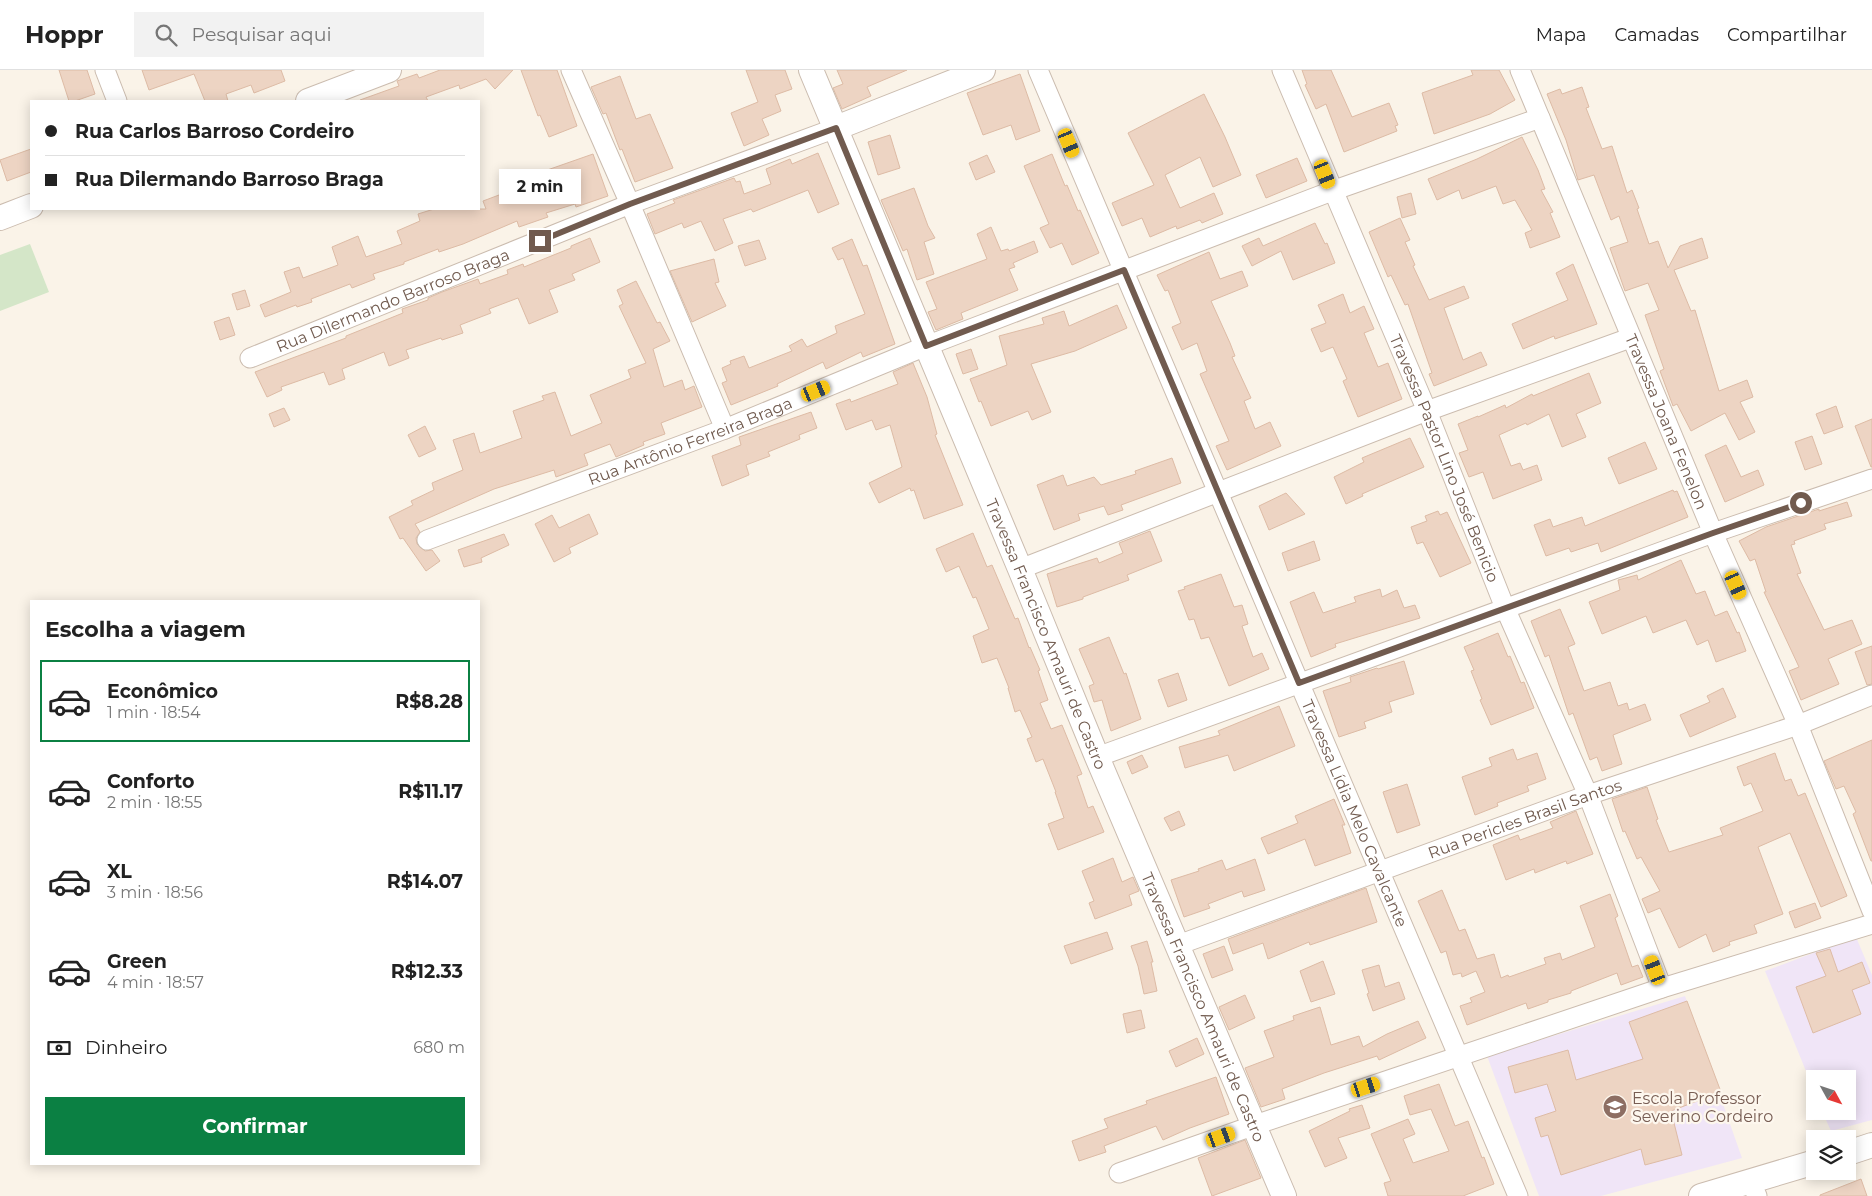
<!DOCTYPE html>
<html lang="pt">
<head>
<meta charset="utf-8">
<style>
	:root { --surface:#fff; --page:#f2f2f2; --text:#222; --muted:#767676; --line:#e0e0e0; --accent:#0b8043 }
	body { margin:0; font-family:Montserrat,sans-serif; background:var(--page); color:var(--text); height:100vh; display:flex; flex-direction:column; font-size:19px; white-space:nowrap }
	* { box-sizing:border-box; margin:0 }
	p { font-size:16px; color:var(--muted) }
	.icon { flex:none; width:28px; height:28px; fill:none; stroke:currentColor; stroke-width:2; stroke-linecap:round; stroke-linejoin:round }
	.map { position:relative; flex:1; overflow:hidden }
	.drawer { position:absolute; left:30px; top:530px; width:450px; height:565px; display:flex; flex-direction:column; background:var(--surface); border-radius:0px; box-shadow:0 2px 12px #0003 }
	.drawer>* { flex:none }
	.banner { position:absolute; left:30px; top:30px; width:450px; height:110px; border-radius:0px; box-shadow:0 2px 12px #0003; display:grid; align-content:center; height:110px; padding:0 15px; background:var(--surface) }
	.needle { width:32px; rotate:130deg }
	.controls { position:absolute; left:1806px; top:1000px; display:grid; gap:10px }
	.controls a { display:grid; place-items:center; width:50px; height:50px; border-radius:0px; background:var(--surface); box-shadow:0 2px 12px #0003; font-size:25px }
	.end { position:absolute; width:22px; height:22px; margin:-11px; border:6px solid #715b4f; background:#fff; box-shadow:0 0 0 2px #fff }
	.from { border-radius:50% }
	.bubble { position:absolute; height:35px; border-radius:0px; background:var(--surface); box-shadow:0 2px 12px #0003; font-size:16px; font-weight:700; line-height:35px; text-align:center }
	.car { position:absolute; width:15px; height:30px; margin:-15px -8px; border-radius:6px; box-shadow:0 0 4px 1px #0007; background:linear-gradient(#f5c518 24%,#345 0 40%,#f5c518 0 76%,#345 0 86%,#f5c518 0) }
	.banner b { display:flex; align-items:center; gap:18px; height:48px; font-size:19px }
	.banner b+b { border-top:1px solid var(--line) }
	.banner i { width:12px; height:12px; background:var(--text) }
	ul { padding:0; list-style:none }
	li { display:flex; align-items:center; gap:15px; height:82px; margin:0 10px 8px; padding:0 5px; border:2px solid transparent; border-radius:0px }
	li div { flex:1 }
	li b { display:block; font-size:19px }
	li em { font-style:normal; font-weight:700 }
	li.selected { border-color:var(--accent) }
	li>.icon { width:45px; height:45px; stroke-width:1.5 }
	h2 { padding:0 15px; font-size:22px; line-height:60px }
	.pay { display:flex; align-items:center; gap:12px; height:55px; padding:0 15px; font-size:19px }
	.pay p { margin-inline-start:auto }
	.primary-button { display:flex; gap:10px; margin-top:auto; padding:10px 15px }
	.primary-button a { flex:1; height:58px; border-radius:0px; background:var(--accent); color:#fff; font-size:20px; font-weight:700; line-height:58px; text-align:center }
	header { display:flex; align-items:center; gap:30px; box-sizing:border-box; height:70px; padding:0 25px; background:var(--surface); border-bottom:1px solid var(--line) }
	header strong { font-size:24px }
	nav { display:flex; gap:28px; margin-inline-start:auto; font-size:18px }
	.search { width:350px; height:45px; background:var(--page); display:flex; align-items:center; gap:12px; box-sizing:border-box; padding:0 18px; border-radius:0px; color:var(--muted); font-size:19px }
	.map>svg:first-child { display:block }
	.education { fill:#f0e5f7 }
	.green { fill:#d4e6c8 }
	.building { fill:#edd4c3; stroke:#ddbba5 }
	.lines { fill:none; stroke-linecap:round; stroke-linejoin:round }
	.minor-casing { stroke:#cbbcaf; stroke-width:21 }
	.tertiary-casing { stroke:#cbbcaf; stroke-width:26 }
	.minor { stroke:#fff; stroke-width:19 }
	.tertiary { stroke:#fff; stroke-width:24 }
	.route { stroke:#715b4f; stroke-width:6 }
	.labels { text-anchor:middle; stroke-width:4.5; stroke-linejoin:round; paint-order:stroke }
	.street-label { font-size:16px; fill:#715b4f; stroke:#fdf7ee }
	.education-label { font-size:16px; fill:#785e54; stroke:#fdf7ee; text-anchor:start }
</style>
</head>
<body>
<header>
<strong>Hoppr</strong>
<div class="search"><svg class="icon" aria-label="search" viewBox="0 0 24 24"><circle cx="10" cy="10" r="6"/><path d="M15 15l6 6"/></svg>Pesquisar aqui</div>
<nav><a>Mapa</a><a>Camadas</a><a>Compartilhar</a></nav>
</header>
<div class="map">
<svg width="1872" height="1126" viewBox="0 0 1872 1126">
	<rect width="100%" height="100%" fill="#faf3e8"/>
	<path class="education" d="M1856 867 1872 905V1050L1831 1061 1822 1041H1848V1009H1815V1023L1765 901Z
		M1685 926 1742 1088 1601 1126H1539L1487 986Z"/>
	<path class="green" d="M30 174 49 222 0 241V185Z"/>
	<path class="building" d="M59 0H87L95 24 75 31H69Z
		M142 0H281L285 11 254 23 251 15 226 24 228 31H205L194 4 149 20Z
		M440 0H513L495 19 486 9 460 19 459 15 426 27 428 31H361L360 30 399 16 397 11 417 4 419 8Z
		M521 0H557L577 56 549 67 540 45 538 46Z
		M746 0H785L792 19 775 25 781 41 762 49 769 65 744 76 731 43 758 32Z
		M837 0H907L867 17 871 26 842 39 833 18 843 14Z
		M1302 0H1331L1352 47 1389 33 1398 55 1395 56 1397 61 1344 82 1326 34 1316 39 1305 15 1307 14Z
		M1471 0H1499L1515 30 1490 44 1434 64 1422 23 1473 5Z
		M1020 4 1040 61 1016 70 1011 55 983 65 967 23Z
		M620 6 636 49 650 44 673 98 635 112 622 79 620 80 606 43 603 44 591 17Z
		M1582 17 1589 37 1586 38 1602 79 1612 76 1627 123 1632 120 1639 138 1637 139 1649 174 1658 171 1668 198 1680 176 1702 168 1708 188 1674 200 1691 241 1695 240 1719 321 1747 310 1753 327 1740 332 1755 362 1739 370 1725 343 1691 361 1677 334 1673 336 1660 301 1664 299 1645 245 1659 240 1648 213 1625 221 1610 178 1628 172 1619 146 1611 150 1594 105 1578 110 1566 70 1547 24 1560 19 1562 24Z
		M1204 24 1225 67 1241 105 1213 117 1200 87 1165 105 1180 138 1214 123 1223 144 1202 153 1200 150 1177 159 1176 156 1150 167 1142 148 1122 156 1112 133 1154 115 1128 63Z
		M890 65 900 98 878 105 868 72Z
		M1522 67 1538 100 1545 119 1541 120 1553 142 1550 143 1560 167 1530 178 1525 163 1532 160 1515 130 1503 134 1496 116 1462 129 1459 120 1437 130 1428 109 1477 89Z
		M31 79V102L7 111 0 90Z
		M818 83 839 134 818 143 808 120 753 142 751 139 723 149 733 173 715 181 701 151 684 158 682 153 655 164 647 144 675 133 673 130 734 108 736 112 740 111 744 124 771 114 766 99 790 89 792 94Z
		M593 84 608 126 576 137 575 134 546 143 548 147 519 157 517 151 463 174 439 182 438 179 404 192V194L373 204 375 209 352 218 350 214 311 229 312 232 297 237 296 235 265 247 260 235 291 222 284 202 299 197 303 208 338 195 332 177 358 166 366 187 402 174 397 161 420 151 418 144 434 139H486L483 131 515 119 513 112Z
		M1052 84 1065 116 1067 115 1078 141 1080 140 1099 183 1072 195 1062 173 1050 178 1040 158 1049 154 1024 96Z
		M987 85 995 102 976 110 969 93Z
		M1297 88 1307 111 1266 128 1256 105Z
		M914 118 928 156 935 168 924 172 934 204 917 210 907 179 903 181 881 130Z
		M1411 123 1416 144 1402 148 1397 127Z
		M1400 148 1410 170 1405 172 1415 195 1413 196 1429 230 1464 216 1469 228 1444 238 1463 290 1481 282 1487 295 1434 316 1429 304 1432 303 1408 234 1405 235 1391 205 1388 207 1369 162Z
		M1315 153 1325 174 1327 173 1335 193 1293 210 1281 181 1252 196 1242 176 1259 168 1263 176Z
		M991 157 1001 181 1008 179 1009 181 1034 171 1038 182 1013 193 1015 197 1009 199 1018 220 961 243 963 249 936 260 928 242 937 239 926 212 987 189 977 164Z
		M590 168 600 192 572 204 575 210 549 220 558 242 529 254 518 228 489 239 491 243 460 255 463 263 442 270 441 268 406 280 409 288 389 296 384 282 342 299 345 309 329 315 324 302 281 317 282 320 267 327 255 302 346 268V266L403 243 402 239 428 230V228L442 222 478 209 480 214 508 204 507 200 523 194 524 197 571 178V176Z
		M852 169 863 196 867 195 895 274 863 287 861 282 826 299 823 292 777 314 778 316 731 335 722 313 727 311 722 298 731 294 730 291 744 286 749 298 792 281 789 276 802 269 807 277 837 263 835 256 865 244 843 188 838 190 832 178Z
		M759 170 766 189 745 196 738 176Z
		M1209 182 1220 209 1242 201 1248 216 1211 231 1230 273 1235 286 1232 287 1251 328 1244 331 1255 359 1270 352 1281 376 1227 400 1216 376 1229 371 1200 304 1207 301 1197 273 1182 280 1172 257 1181 253 1168 220 1165 221 1157 205Z
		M714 189 719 212 715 213 726 236 692 252 670 201Z
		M1573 194 1597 254 1555 269 1554 266 1523 279 1512 254 1568 230 1556 203Z
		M636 211 657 253 660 252 670 271 653 279 664 317 682 310 685 320 694 316 702 337 661 353 665 364 643 372 644 375 616 387 610 374 584 384 588 395 556 407 554 400 494 419 415 454 420 462 416 468 417 474 425 481 432 480 440 491 426 501 403 468 400 469 389 447 413 435 411 431 434 420 432 413 463 400 453 370 474 363 480 383 522 368 513 341 544 330 542 326 555 322 571 366 602 353 590 325 631 308 628 300 646 293 619 236 623 234 617 220Z
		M245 220 250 236 237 240 232 224Z
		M1343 224 1350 243 1364 236 1374 259 1364 263 1378 297 1388 293 1402 329 1358 347 1343 311 1347 309 1333 277 1321 282 1311 259 1326 253 1318 235Z
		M1117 235 1127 258 1075 281 1031 294 1051 342 1032 350 1028 341 991 356 981 331 979 332 970 309 1007 295 999 266 1044 254 1042 248 1064 241 1069 256Z
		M229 247 235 265 220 270 214 252Z
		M971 279 978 299 963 304 956 284Z
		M913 293 927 327 937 364 935 365 963 435 924 449 914 420 911 421 910 418 879 433 869 413 902 397 890 355 876 360 872 350 846 360 836 334 850 329 851 332 898 314 893 302Z
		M1589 303 1601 333 1576 344 1586 367 1562 377 1549 344 1527 355 1526 353 1499 365 1511 396 1520 393 1523 400 1537 395 1542 410 1493 429 1483 402 1469 407 1459 383 1468 380 1458 354 1478 346V347L1505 335 1506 338 1532 324 1533 326Z
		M1836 336 1843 357 1824 364 1816 344Z
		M284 338 290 350 274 357 269 344Z
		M811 342 817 358 799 365 800 369 768 382 770 386 746 395 749 405 722 416 712 386 741 375 739 367Z
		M1872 349V397H1871L1855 356Z
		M425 356 436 379 419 387 408 365Z
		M1812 366 1822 394 1805 400 1795 372Z
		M1410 368 1424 397 1362 424 1363 426 1346 434 1334 407 1364 392 1362 388Z
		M1645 372 1657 399 1619 414 1608 388Z
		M1726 375 1741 407 1758 400 1764 415 1725 432 1705 385Z
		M1172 388 1181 413 1121 435 1123 440 1108 445 1104 436 1078 444 1080 450 1054 460 1037 415 1063 405 1067 416 1094 407 1101 415 1136 404 1135 401Z
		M1673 420 1674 422 1677 421 1688 447 1601 482 1598 473 1571 482 1569 478 1546 486 1534 455 1550 449 1553 457 1582 447 1585 456Z
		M1286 423 1305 444 1269 460 1259 436Z
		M1847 432 1852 446 1824 454 1826 459 1794 471 1795 474 1791 475 1801 503 1797 504 1824 560 1852 550 1862 574 1828 589 1839 614 1801 630 1789 601 1799 597 1764 522H1766L1755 489 1750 491 1739 471 1766 457 1819 439V441Z
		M1438 441 1440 445 1447 442 1471 493 1440 507 1423 472 1417 474 1411 457 1427 451 1425 446Z
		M589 444 598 464 569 478 571 483 554 492 535 454 552 445 559 458Z
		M1150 461 1162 491 1127 505 1129 510 1083 527V529L1057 537 1047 504 1097 488 1099 493 1123 483 1119 473Z
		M973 463 987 497 992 495 1015 549 1018 548 1029 578 1030 577 1040 600 1038 601 1048 630 1040 633 1051 659 1062 655 1082 704 1077 706 1088 738 1093 736 1104 762 1058 780 1048 754 1064 748 1055 722H1056L1043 689 1036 692 1027 669 1032 667 1020 640 1015 642 1008 618H1009L997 588 982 593 973 566 989 559 976 527 973 528 959 496 946 502 936 479Z
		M504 464 509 475 481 488 482 492 464 497 458 480Z
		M1314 471 1320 490 1288 501 1282 483Z
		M1681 490 1696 524 1705 521 1715 546 1727 541 1737 563 1739 562 1746 581 1716 592 1708 570 1697 575 1686 550 1653 563 1646 546 1602 564 1589 532 1620 520 1618 510 1637 505 1638 510Z
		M1221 504 1234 537 1242 535 1248 554 1242 556 1253 587 1262 583 1269 599 1229 616 1209 567 1201 569 1194 549 1189 550 1178 521 1185 519 1184 517Z
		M1380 519 1382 527 1397 520 1404 538 1415 535 1420 548 1335 574 1336 577 1311 587 1290 532 1314 522 1323 543 1356 532 1354 527Z
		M1560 539 1575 574 1568 577 1584 621 1610 612 1618 636 1627 633 1629 640 1645 634 1651 650 1613 665 1622 694 1602 701 1597 687 1590 690 1573 643 1569 645 1549 585 1545 587 1531 551Z
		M1498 563 1508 587 1510 586 1521 613 1524 612 1534 638 1491 655 1480 630 1482 629 1471 601 1474 600 1464 577Z
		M1109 567 1124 604 1126 603 1141 649 1111 661 1102 630 1094 632 1089 616 1094 614 1079 579Z
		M1872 576V614L1867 615 1855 582Z
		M1404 591 1414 624 1389 632 1392 642 1364 652 1366 658 1339 667 1323 621 1351 612 1350 607 1377 598 1378 599Z
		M1178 603 1187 630 1168 637 1158 610Z
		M1723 618 1736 647 1690 667 1680 645 1710 632 1707 626Z
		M1279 636 1295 676 1234 701 1228 685 1185 698 1179 677 1220 665 1218 661Z
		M1872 670V791H1871L1853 744 1856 742 1844 716 1836 719 1824 691Z
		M1513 679 1517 690 1537 683 1546 709 1527 716 1529 721 1497 733 1498 736 1475 745 1462 707 1492 696 1489 688Z
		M1775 683 1785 711 1791 709 1798 726 1805 723 1847 826 1821 837 1790 763 1758 777 1783 844 1754 855 1757 863 1729 872 1730 875 1713 882 1706 864 1679 878 1660 838 1648 843 1642 829 1660 821 1641 787 1637 789 1625 761 1623 762 1612 729 1647 717 1658 749 1656 750 1669 782 1723 765 1720 758 1763 741 1751 713 1744 716 1737 697Z
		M1142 685 1148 697 1132 704 1127 692Z
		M1407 714 1420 755 1397 763 1383 722Z
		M1334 729 1345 755H1342L1351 783 1315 796 1305 769 1268 784 1261 768 1298 753 1295 746Z
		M1179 741 1185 755 1171 761 1164 748Z
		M1576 741 1593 784 1567 794 1566 791 1535 803 1534 799 1506 810 1493 775 1518 765 1520 770 1553 758 1550 752Z
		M1113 788 1122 812 1133 807 1139 821 1129 825 1132 835 1095 849 1089 833 1094 831 1082 801Z
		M1255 789 1265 820 1244 827 1242 821 1208 834 1210 838 1184 847 1171 810 1199 801 1198 799 1222 790 1226 800Z
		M1366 818 1377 852 1310 875 1309 872 1268 889 1263 873 1233 884 1228 869Z
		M1442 820 1459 861 1465 859 1477 889 1494 884 1501 908 1508 905 1509 907 1546 894 1544 888 1560 883 1562 890 1595 877 1580 836 1610 824 1618 846 1615 848 1632 897 1638 895 1643 907 1621 915 1617 903 1571 921V923L1548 930V932L1528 939 1526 933 1467 955 1460 936 1472 932 1470 928 1485 922 1476 901 1462 907 1461 903 1453 905 1446 881 1441 883 1418 831Z
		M1815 833 1821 848 1795 858 1789 842Z
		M1107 862 1113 879 1071 894 1064 876Z
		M1147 871 1153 892H1151L1157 921 1144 924 1138 896 1131 876Z
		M1224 876 1233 900 1212 908 1203 884Z
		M1830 879 1838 902 1862 892 1870 913 1852 920 1861 944 1813 963 1796 917 1826 906 1816 883Z
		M1323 891 1335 924 1311 932 1300 901Z
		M1379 895 1385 917 1399 912 1405 929 1373 941 1367 924 1369 923 1362 900Z
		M1245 925 1255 948 1229 960 1219 937Z
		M1687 931 1721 1022 1671 1041 1682 1085 1645 1095 1641 1079 1561 1105 1548 1065 1541 1067 1535 1048 1556 1041 1547 1014 1515 1023 1508 997 1568 980 1576 1010 1643 989 1629 952Z
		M1320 937 1331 975 1359 966 1363 977 1387 964 1418 951 1426 968 1379 990 1377 986 1324 1003 1282 1019 1285 1029 1261 1037 1245 998 1274 987 1264 961 1294 950 1293 946Z
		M1141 940 1145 958 1127 963 1123 944Z
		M1197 968 1204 984 1176 997 1169 981Z
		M1216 1007 1229 1044 1190 1058 1163 1070 1156 1056 1104 1076 1106 1082 1079 1091 1072 1071 1108 1058 1104 1049 1147 1034 1146 1031Z
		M1439 1014 1455 1056 1468 1051 1482 1088 1484 1087 1494 1114 1463 1126H1388L1384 1113 1391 1111 1371 1064 1408 1049 1415 1064 1403 1069 1413 1093 1449 1081 1431 1039 1410 1045 1404 1026Z
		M1362 1035 1370 1058 1338 1068 1347 1088 1325 1097 1309 1061 1350 1041 1349 1039Z
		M1245 1070 1261 1108 1212 1126 1198 1088Z
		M1861 1109 1867 1126H1820V1125Z"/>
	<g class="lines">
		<defs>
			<g id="minor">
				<path d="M105 0 117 31"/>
				<path d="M571 0 630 134 725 359"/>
				<path id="s1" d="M1038 0 1518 1126"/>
				<path id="s2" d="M1282 0 1427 341 1505 538 1588 725 1662 918"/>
				<path id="s3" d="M1520 0 1713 463 1798 655 1872 841"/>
				<path id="s4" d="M250 288 630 134 836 58"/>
				<path id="s5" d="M427 470 725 359 926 276 1332 121 1540 48"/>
				<path d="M1020 499 1427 341 1630 268"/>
				<path d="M1097 687 1713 463 1872 409"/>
				<path id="s6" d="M1178 875 1588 725 1798 655 1872 625"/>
				<path d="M1119 1103 1255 1055 1662 918 1872 854"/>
				<path d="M1751 1112 1757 1126"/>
			</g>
			<g id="tertiary">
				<path id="s7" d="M811 0 1020 499 1097 687 1284 1126"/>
				<path d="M308 31 389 0"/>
				<path d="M836 58 983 0"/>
				<path d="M0 148 31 136"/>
				<path d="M1848 1083 1872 1075"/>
				<path d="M1701 1126 1815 1092"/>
			</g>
		</defs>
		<use href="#minor" class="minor-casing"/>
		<use href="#tertiary" class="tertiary-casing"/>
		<use href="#minor" class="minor"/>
		<use href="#tertiary" class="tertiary"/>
	</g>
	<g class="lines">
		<path class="route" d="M540 171 630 134 836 58 926 276 1124 200 1299 613 1713 463 1801 433"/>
	</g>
	<defs>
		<symbol id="school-disc" viewBox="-11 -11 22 22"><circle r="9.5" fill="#8d6e63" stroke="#fdf7ee"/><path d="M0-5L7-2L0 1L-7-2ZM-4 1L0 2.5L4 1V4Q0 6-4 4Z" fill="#fff"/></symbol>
	</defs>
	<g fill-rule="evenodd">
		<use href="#school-disc" x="1601" y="1023" width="28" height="28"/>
	</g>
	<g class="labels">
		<g class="street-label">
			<text dy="6" stroke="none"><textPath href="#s4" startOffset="154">Rua Dilermando Barroso Braga</textPath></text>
			<text dy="6" stroke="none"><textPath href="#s3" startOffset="381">Travessa Joana Fenelon</textPath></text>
			<text dy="6" stroke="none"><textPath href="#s5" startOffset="281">Rua Antônio Ferreira Braga</textPath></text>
			<text dy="6" stroke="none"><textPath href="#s2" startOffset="421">Travessa Pastor Lino José Benicio</textPath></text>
			<text dy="6" stroke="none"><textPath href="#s7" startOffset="611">Travessa Francisco Amauri de Castro</textPath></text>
			<text dy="6" stroke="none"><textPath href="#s1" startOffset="808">Travessa Lídia Melo Cavalcante</textPath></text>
			<text dy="6" stroke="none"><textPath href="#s6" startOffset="369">Rua Pericles Brasil Santos</textPath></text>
			<text dy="6" stroke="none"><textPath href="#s7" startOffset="1016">Travessa Francisco Amauri de Castro</textPath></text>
		</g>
		<g class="education-label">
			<text x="1632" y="1034">Escola Professor<tspan x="1632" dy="18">Severino Cordeiro</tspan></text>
		</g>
	</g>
</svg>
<div class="controls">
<a><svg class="needle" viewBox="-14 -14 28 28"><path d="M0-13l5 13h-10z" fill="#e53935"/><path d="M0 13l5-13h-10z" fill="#767676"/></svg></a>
<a><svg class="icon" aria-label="layers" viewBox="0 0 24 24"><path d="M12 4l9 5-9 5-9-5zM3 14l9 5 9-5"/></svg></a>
</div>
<i class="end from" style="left:1801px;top:433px"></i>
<i class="end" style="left:540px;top:171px"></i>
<div class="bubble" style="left:499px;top:99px;width:82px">2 min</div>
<i class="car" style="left:1069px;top:73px;rotate:157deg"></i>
<i class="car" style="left:1325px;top:104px;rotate:158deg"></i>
<i class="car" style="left:816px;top:321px;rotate:68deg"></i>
<i class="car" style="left:1736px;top:515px;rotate:156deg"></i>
<i class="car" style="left:1655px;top:900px;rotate:339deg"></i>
<i class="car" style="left:1366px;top:1017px;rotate:72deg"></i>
<i class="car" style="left:1221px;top:1067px;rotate:70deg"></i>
<div class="banner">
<b><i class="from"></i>Rua Carlos Barroso Cordeiro</b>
<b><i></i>Rua Dilermando Barroso Braga</b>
</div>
<section class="drawer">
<h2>Escolha a viagem</h2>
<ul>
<li class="selected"><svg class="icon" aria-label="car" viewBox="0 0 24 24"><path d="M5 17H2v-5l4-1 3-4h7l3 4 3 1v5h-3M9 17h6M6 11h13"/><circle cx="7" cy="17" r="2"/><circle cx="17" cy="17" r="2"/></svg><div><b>Econômico</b><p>1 min · 18:54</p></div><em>R$8.28</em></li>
<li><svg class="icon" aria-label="car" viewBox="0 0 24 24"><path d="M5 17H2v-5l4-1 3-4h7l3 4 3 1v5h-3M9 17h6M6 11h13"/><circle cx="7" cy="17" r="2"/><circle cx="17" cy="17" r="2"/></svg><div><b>Conforto</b><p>2 min · 18:55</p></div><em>R$11.17</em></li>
<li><svg class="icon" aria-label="car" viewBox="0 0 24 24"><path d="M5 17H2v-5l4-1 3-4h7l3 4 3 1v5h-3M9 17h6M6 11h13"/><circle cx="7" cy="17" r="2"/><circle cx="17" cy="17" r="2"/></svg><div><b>XL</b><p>3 min · 18:56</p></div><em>R$14.07</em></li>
<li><svg class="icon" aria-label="car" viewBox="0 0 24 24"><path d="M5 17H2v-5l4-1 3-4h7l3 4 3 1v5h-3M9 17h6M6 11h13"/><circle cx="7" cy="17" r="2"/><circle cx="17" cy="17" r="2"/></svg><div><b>Green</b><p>4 min · 18:57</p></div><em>R$12.33</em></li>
</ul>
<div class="pay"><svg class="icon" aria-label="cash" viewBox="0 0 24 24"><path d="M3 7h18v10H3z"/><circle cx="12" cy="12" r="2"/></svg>Dinheiro<p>680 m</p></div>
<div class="primary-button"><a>Confirmar</a></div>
</section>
</div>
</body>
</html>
